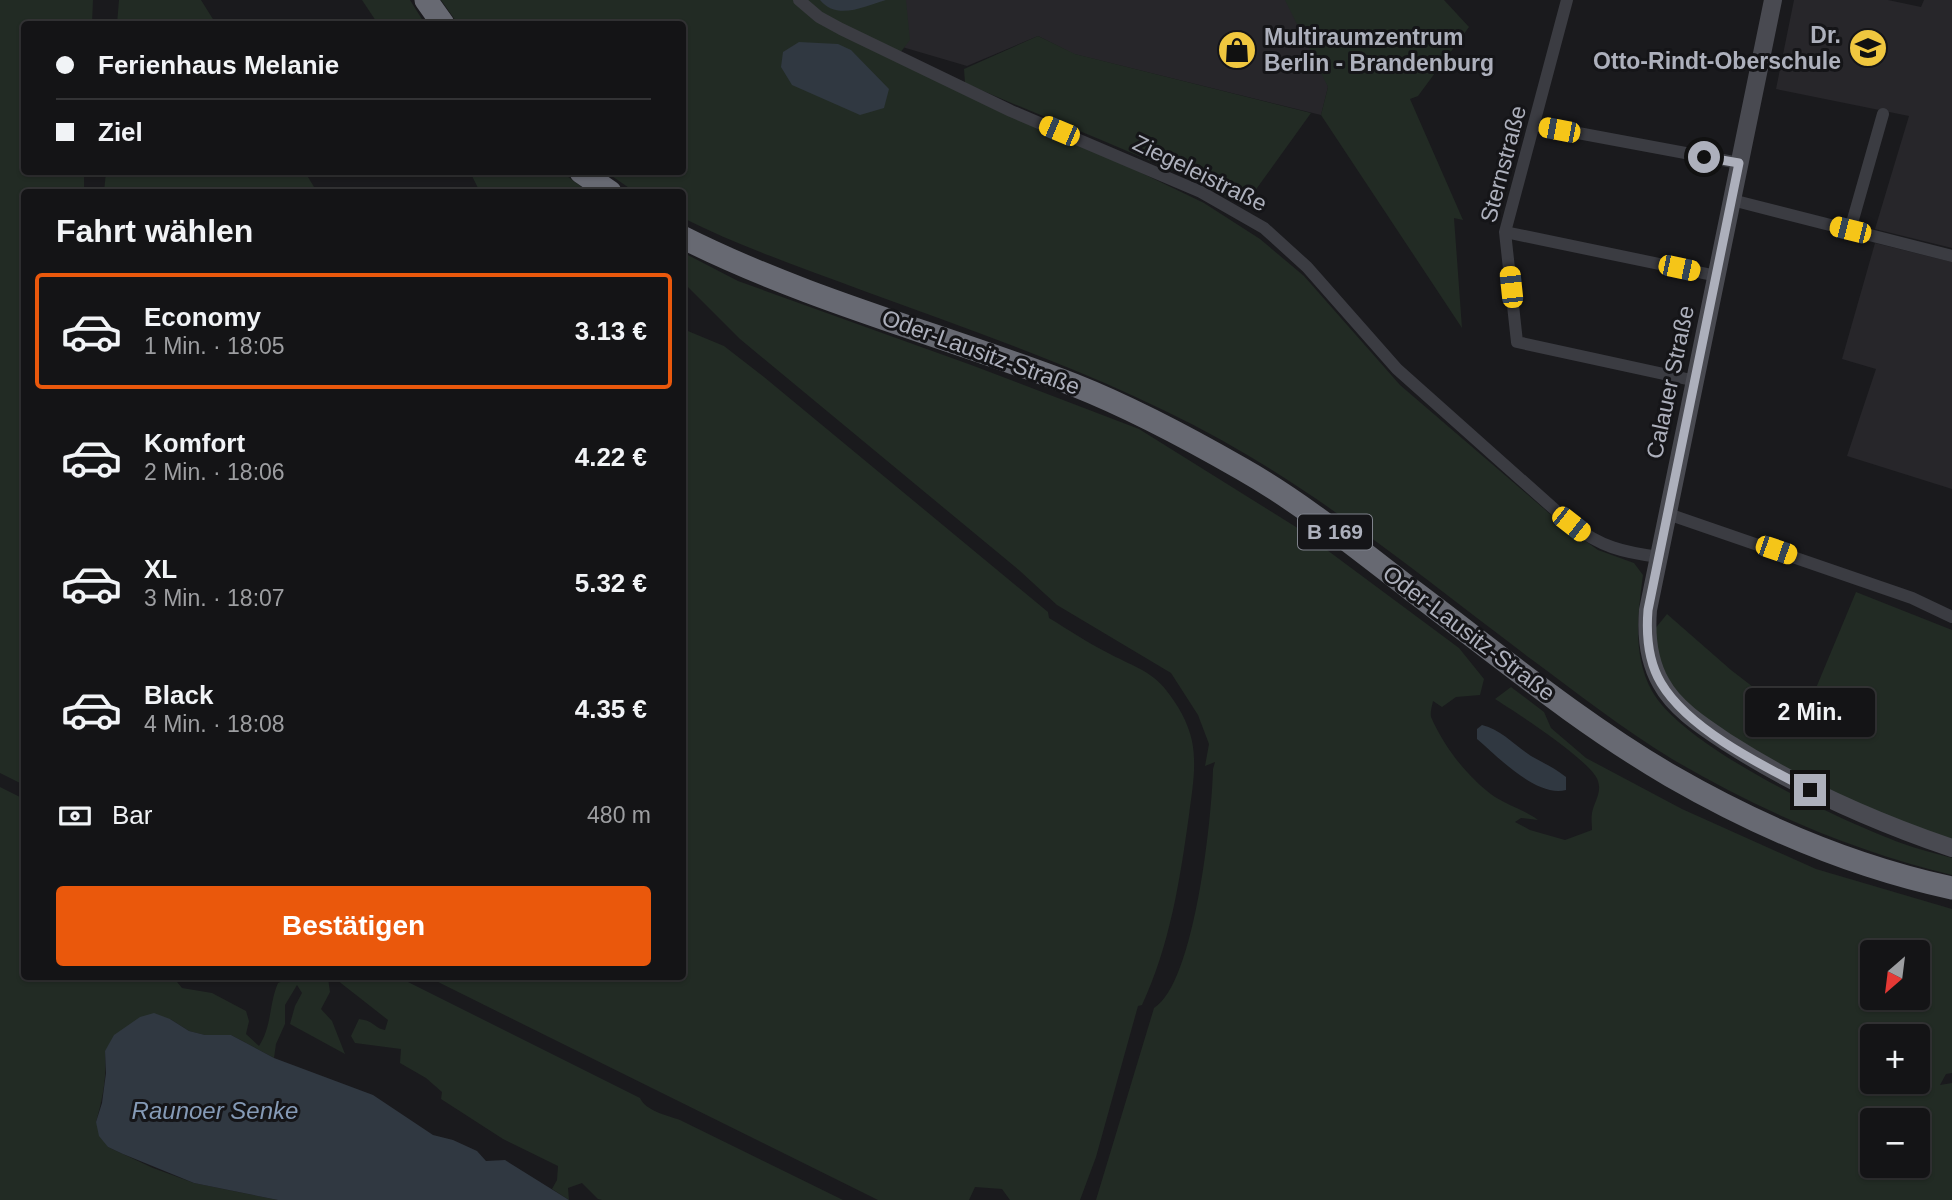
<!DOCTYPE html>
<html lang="de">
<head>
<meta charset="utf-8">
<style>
	:root { --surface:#141416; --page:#212123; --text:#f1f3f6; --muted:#9d9ea1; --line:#333335; --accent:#ea580c }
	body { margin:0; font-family:Arial,sans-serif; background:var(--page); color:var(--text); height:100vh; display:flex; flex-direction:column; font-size:26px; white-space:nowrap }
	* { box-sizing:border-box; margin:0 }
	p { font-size:23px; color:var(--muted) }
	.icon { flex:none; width:38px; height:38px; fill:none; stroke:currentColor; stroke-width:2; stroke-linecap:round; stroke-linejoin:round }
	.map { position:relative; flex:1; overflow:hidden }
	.details { position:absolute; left:21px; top:189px; width:665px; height:791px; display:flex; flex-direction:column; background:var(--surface); border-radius:7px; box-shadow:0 2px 5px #0004,0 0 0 2px var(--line) }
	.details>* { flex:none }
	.top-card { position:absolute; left:21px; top:21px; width:665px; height:154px; border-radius:7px; box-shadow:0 2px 5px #0004,0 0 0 2px var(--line); display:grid; align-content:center; height:154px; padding:0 35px; background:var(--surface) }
	.needle { width:46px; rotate:208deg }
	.tools { position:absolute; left:1860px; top:940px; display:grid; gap:14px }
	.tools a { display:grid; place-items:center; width:70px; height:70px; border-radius:7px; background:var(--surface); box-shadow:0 2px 5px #0004,0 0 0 2px var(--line); font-size:35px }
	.end { position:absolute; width:32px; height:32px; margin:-16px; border:9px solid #adb0bc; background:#111; box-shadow:0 0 0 4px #111 }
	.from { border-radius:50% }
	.bubble { position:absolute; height:49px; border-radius:7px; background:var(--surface); box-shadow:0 2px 5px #0004,0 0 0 2px var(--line); font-size:23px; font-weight:700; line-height:49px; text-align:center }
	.car { position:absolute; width:21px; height:42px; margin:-21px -10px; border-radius:9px; box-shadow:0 0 5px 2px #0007; background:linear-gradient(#f5c518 24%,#345 0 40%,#f5c518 0 76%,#345 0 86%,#f5c518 0) }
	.top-card b { display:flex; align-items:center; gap:24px; height:66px; font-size:26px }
	.top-card b+b { border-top:2px solid var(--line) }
	.top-card i { width:18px; height:18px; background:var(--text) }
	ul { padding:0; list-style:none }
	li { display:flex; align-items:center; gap:21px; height:116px; margin:0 14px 10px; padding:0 21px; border:4px solid transparent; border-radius:7px }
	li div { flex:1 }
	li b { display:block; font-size:26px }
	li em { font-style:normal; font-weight:700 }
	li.active { border-color:var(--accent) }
	li>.icon { width:63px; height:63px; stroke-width:1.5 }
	h2 { padding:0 35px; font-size:32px; line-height:84px }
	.pay { display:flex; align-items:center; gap:18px; height:77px; padding:0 35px; font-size:26px }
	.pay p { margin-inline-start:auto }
	.action { display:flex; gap:14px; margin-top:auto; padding:14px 35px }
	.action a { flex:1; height:80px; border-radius:7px; background:var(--accent); color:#fff; font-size:28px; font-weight:700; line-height:80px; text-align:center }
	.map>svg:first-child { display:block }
	.built { fill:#27262a }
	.green { fill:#222b24; fill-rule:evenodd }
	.water { fill:#303841 }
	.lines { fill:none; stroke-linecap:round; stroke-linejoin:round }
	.street { stroke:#3b3c42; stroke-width:12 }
	.secondary { stroke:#494a51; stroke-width:18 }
	.highway { stroke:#676972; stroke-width:23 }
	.route { stroke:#adb0bc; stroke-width:9 }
	.labels { text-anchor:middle; stroke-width:6; stroke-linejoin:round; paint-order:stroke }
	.shield { fill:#151518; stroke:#7f828b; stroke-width:2 }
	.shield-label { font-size:21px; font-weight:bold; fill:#adb0bc }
	.poi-label { font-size:23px; font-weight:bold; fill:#adb0bc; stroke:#151518; text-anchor:end }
	.street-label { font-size:23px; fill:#adb0bc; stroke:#151518 }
	.water-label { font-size:24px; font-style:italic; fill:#859ab6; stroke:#151518 }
</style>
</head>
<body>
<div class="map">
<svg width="1952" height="1200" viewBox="0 0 1952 1200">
	<rect width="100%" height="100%" fill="#1a1a1d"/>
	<path class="built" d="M799 0H1298L1328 87 1321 115 1074 54 1038 36 967 66 841 29Z
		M1794 0H1888L1921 7 1924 0H1952V248L1875 229 1909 116 1776 89Z
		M1875 243 1952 262V489L1847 456 1876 369 1842 359Z"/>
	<path class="green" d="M0 0H93L92 24H24V172H84V192H24V785L0 773Z
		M119 0H201L216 24H117Z
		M362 0H410L425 24H378Z
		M441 0H906L910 40 900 53 857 36 1204 203 1260 239 1304 276 1400 385 1564 526 1598 550 1634 563 1643 575C1638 613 1632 655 1652 691 1683 747 1839 820 1901 843 1917 849 1935 853 1952 858V875C1853 851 1760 811 1672 759 1623 729 1577 693 1531 659 1438 589 1348 515 1249 456 1128 384 995 339 864 291 803 268 741 247 683 218L682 192H635L606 172H682V24H458Z
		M1285 0H1444L1469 27 1418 96 1410 99 1463 220 1454 218 1462 328 1321 115 1328 87Z
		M1038 36 1075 54 1311 113 1244 206C1154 158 1058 124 965 83L964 69Z
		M106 172H305L317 192H104Z
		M470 172H562L588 192H480Z
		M682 252 738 281 974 366 1139 429 1296 527 1459 648 1484 679 1480 695 1456 697 1442 707 1433 701C1432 706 1430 712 1431 717 1444 747 1468 778 1495 797 1509 806 1525 810 1538 820L1521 818 1515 822 1530 830 1565 840 1592 830C1592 825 1591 818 1592 813 1594 802 1602 793 1598 781 1593 762 1514 711 1495 699L1511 687 1544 712 1551 728 1586 758 1682 809 1816 869 1952 909V1073L1946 1074 1940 1085 1952 1083V1200H1096L1154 1008C1195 983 1212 816 1213 769L1215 762 1205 766 1209 744 1198 715 1171 673 1057 605 1020 571 740 339 685 284 683 290ZM1918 952V998H1872V952ZM1872 1036H1918V1082H1872ZM1872 1120H1918V1166H1872Z
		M683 329 724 346 764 377 1048 612 1049 618C1069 630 1088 643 1108 653 1128 664 1152 671 1166 690 1178 705 1188 722 1192 741 1197 766 1192 791 1189 815 1180 880 1170 945 1142 1005L1138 1006 1096 1157 1080 1200H1010L1002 1189 975 1187 969 1200H878L428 977 682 976Z
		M1856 592 1952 630V841L1889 817 1791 773 1697 714 1666 679 1659 663 1654 630 1667 614 1731 670 1801 724Z
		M0 787 24 799V976L173 977 182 988 212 993 246 1011 249 1021 246 1034 259 1046C272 1026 269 1004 278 983L285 980 290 982 292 977H398L640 1098C646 1111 666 1115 680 1120L843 1200H602L598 1199 582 1183 568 1188 569 1200 552 1189 557 1180 558 1166 503 1139 441 1099 442 1092 426 1078 400 1063 401 1049 355 1043 351 1036 359 1019C375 1021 374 1028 385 1030L388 1020 337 980 328 978 330 992 321 1009 332 1021 345 1054 290 1024 295 1006 302 993 297 985 285 1005V1024L276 1044 274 1058 231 1035H205L189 1031 170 1019 105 1051C107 1076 103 1098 96 1122L108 1147 153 1168 194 1183 278 1200H0Z"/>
	<path class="water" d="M820 0H886C865 6 837 21 820 0Z
		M799 42 838 44 851 50 889 89 884 108 860 115 792 85 781 67 783 52Z
		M1482 725C1502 730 1514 745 1531 756 1543 763 1555 768 1566 777V790C1537 798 1498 757 1477 739V729Z
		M154 1013 170 1019 189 1031 205 1035H231L274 1058 373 1095 433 1135 453 1140 477 1151 486 1161 505 1160 569 1200H278L194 1183 123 1154 108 1147 99 1136 96 1122 102 1103 106 1073 105 1051 114 1035 140 1017Z"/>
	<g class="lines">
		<path class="street" d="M799 0 819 17 841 29 1011 111 1201 192 1264 228 1307 267 1397 369 1571 524C1601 547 1622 552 1659 557
			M1567 0 1505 232 1517 342 1696 381
			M1535 125 1739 163
			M1732 200 1952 256
			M1850 230 1883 114
			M1505 232 1717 276
			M1668 514 1912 598 1952 617"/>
		<path class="secondary" d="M1773 0 1648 610C1646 635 1648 660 1661 683 1675 709 1704 727 1728 743 1798 788 1873 821 1952 848"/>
		<path class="highway" d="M426 0 443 24
			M581 172 610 192
			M682 237C807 300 944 335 1074 385 1132 408 1188 438 1242 469 1302 503 1358 549 1413 591 1497 654 1580 723 1671 776 1758 826 1854 867 1952 888"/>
	</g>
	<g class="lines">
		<path class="route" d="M1704 157 1739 163 1648 610C1646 635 1648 661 1661 683 1689 730 1763 766 1810 790"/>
	</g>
	<defs>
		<symbol id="school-disc" viewBox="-11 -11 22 22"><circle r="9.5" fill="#f0c73f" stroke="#151518"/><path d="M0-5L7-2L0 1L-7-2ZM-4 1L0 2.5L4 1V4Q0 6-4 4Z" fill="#111"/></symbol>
		<symbol id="shop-disc" viewBox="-11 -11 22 22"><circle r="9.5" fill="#f0c73f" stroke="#151518"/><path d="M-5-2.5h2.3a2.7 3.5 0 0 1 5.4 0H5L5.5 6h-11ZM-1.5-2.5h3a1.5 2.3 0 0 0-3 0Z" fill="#111"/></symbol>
	</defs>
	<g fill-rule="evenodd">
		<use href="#school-disc" x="1846" y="26" width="44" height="44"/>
		<use href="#shop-disc" x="1215" y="28" width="44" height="44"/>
	</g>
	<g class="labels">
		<rect class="shield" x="1298" y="514.5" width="74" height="35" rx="5"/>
		<g class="shield-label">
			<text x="1335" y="539">B 169</text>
		</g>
		<g class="poi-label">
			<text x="1841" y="43">Dr.<tspan x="1841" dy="26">Otto-Rindt-Oberschule</tspan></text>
			<text x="1264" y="45" text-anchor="start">Multiraumzentrum<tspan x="1264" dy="26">Berlin - Brandenburg</tspan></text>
		</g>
		<g class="street-label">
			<text transform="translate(1503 164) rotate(-75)" y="8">Sternstraße</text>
			<text transform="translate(1200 173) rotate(26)" y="8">Ziegeleistraße</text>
			<text transform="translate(981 352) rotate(20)" y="8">Oder-Lausitz-Straße</text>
			<text transform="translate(1670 382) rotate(-78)" y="8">Calauer Straße</text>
			<text transform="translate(1469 633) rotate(37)" y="8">Oder-Lausitz-Straße</text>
		</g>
		<g class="water-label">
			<text x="215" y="1119">Raunoer Senke</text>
		</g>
	</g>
</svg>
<div class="tools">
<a><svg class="needle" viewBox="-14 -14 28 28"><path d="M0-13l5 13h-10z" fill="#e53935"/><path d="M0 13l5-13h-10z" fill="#9d9ea1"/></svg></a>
<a>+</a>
<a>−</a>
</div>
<i class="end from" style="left:1704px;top:157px"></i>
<i class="end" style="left:1810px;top:790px"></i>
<div class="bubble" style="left:1745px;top:688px;width:130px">2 Min.</div>
<i class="car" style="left:1559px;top:130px;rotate:281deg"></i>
<i class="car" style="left:1059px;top:131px;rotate:293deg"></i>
<i class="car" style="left:1850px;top:230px;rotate:284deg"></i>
<i class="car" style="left:1679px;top:268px;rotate:102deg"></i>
<i class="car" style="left:1511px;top:287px;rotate:354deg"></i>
<i class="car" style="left:1571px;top:524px;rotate:128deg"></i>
<i class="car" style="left:1776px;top:550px;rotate:109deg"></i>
<div class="top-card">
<b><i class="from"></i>Ferienhaus Melanie</b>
<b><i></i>Ziel</b>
</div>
<section class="details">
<h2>Fahrt wählen</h2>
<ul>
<li class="active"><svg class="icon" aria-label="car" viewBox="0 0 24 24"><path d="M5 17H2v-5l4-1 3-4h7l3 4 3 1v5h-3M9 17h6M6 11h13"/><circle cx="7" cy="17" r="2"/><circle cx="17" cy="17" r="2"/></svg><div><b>Economy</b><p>1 Min. · 18:05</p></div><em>3.13 €</em></li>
<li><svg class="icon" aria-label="car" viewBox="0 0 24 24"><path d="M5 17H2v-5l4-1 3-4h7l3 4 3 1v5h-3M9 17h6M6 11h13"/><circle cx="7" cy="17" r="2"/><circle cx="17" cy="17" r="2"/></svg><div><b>Komfort</b><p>2 Min. · 18:06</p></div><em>4.22 €</em></li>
<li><svg class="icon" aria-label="car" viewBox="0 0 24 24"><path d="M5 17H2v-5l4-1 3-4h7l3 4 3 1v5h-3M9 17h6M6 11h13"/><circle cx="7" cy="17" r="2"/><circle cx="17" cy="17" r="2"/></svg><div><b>XL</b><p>3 Min. · 18:07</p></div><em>5.32 €</em></li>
<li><svg class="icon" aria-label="car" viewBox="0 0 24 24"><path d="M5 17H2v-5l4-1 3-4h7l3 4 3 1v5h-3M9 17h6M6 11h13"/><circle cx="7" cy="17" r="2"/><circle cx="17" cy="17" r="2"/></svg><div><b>Black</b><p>4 Min. · 18:08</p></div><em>4.35 €</em></li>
</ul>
<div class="pay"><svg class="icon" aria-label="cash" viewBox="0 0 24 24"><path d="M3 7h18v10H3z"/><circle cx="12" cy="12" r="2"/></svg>Bar<p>480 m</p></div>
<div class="action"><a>Bestätigen</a></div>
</section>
</div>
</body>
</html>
